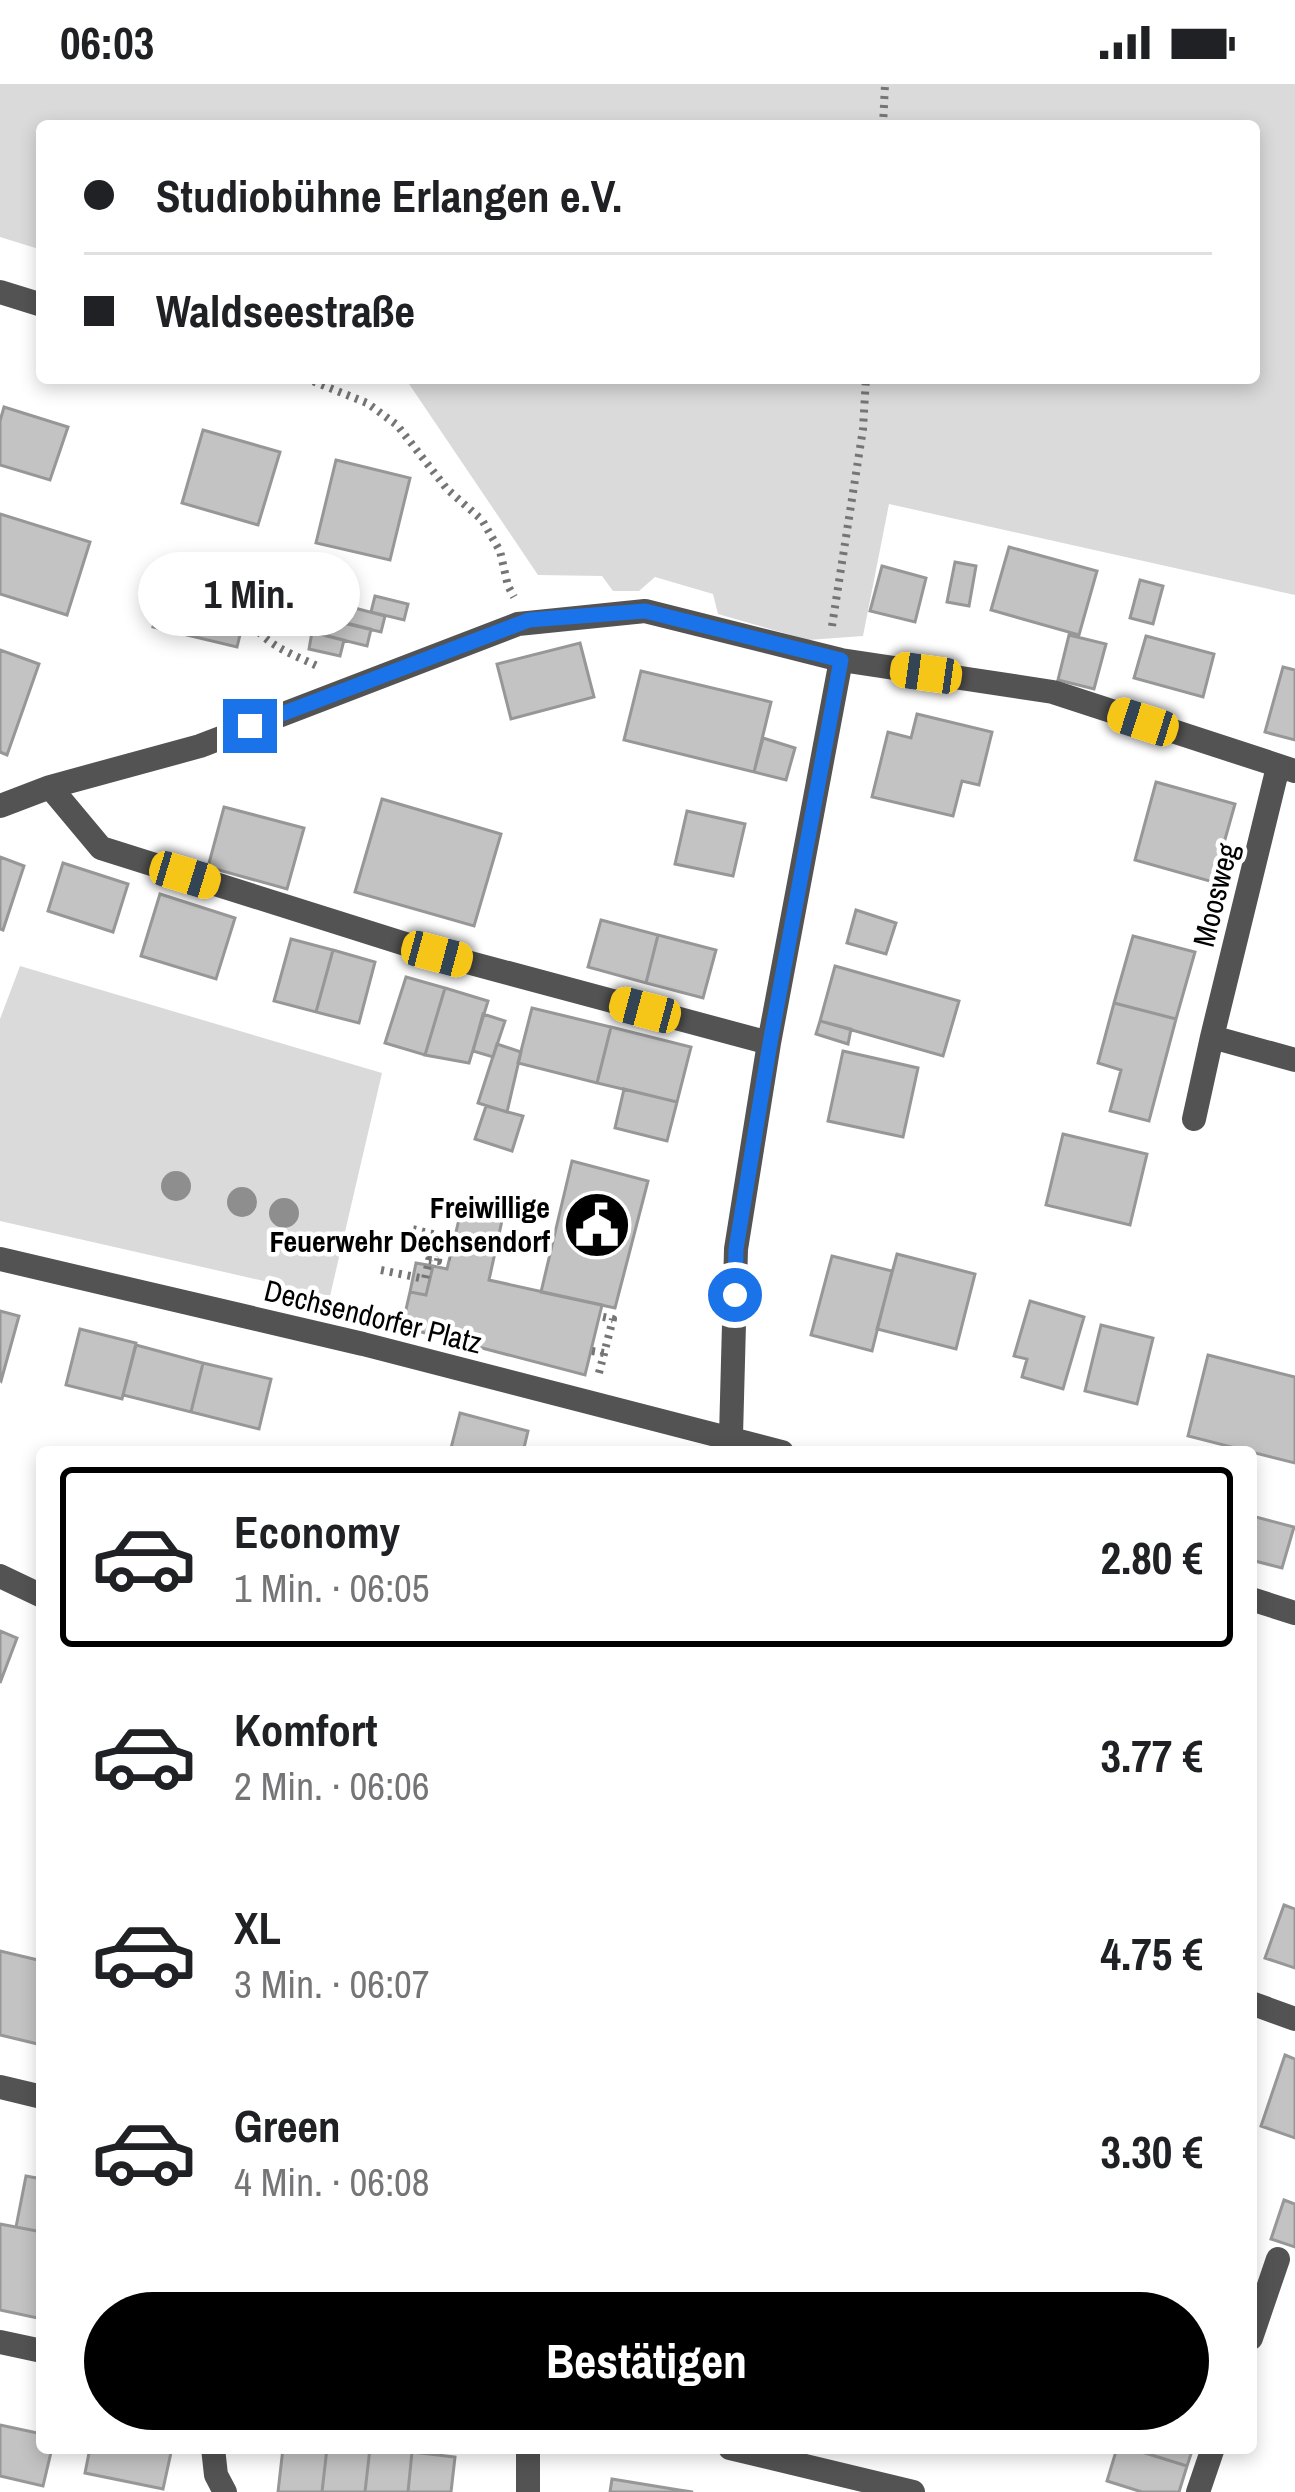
<!DOCTYPE html>
<html lang="de">
<head>
<meta charset="utf-8">
<style>
	:root { --surface:#fff; --page:#f6f6f6; --text:#202124; --muted:#757577; --line:#e0e0e0; --accent:#000 }
	body { margin:0; font-family:"Archivo Narrow",sans-serif; background:var(--page); color:var(--text); height:100vh; display:flex; flex-direction:column; font-size:45px; white-space:nowrap }
	* { box-sizing:border-box; margin:0 }
	p { font-size:39px; color:var(--muted) }
	.icon { flex:none; width:66px; height:66px; fill:none; stroke:currentColor; stroke-width:2; stroke-linecap:round; stroke-linejoin:round }
	.map { position:relative; flex:1; overflow:hidden }
	.side { position:absolute; left:36px; top:1362px; width:1221px; height:1008px; display:flex; flex-direction:column; background:var(--surface); border-radius:12px; box-shadow:0 6px 18px #0003 }
	.side>* { flex:none }
	.hud { position:absolute; left:36px; top:36px; width:1224px; height:264px; border-radius:12px; box-shadow:0 6px 18px #0003; display:grid; align-content:center; height:264px; padding:0 48px; background:var(--surface) }
	.end { position:absolute; width:54px; height:54px; margin:-27px; border:15px solid #1a73e8; background:#fff; box-shadow:0 0 0 6px #fff }
	.from { border-radius:50% }
	.bubble { position:absolute; height:84px; border-radius:42px; background:var(--surface); box-shadow:0 6px 18px #0003; font-size:39px; font-weight:800; line-height:84px; text-align:center }
	.car { position:absolute; width:36px; height:72px; margin:-36px -18px; border-radius:15px; box-shadow:0 0 9px 3px #0007; background:linear-gradient(#f5c518 24%,#345 0 40%,#f5c518 0 76%,#345 0 86%,#f5c518 0) }
	.hud b { display:flex; align-items:center; gap:42px; height:114px; font-size:45px }
	.hud b+b { border-top:3px solid var(--line) }
	.hud i { width:30px; height:30px; background:var(--text) }
	ul { padding:21px 0 0; list-style:none }
	li { display:flex; align-items:center; gap:36px; height:180px; margin:0 24px 18px; padding:0 24px; border:6px solid transparent; border-radius:12px }
	li div { flex:1 }
	li b { display:block; font-size:45px }
	li em { font-style:normal; font-weight:800 }
	li.current { border-color:var(--accent) }
	li>.icon { width:108px; height:108px; stroke-width:1.5 }
	.action { display:flex; gap:24px; margin-top:auto; padding:24px 48px }
	.action a { flex:1; height:138px; border-radius:72px; background:var(--accent); color:#fff; font-size:48px; font-weight:800; line-height:138px; text-align:center }
	.status { display:flex; justify-content:space-between; align-items:center; height:84px; padding:0 60px; background:var(--surface); direction:ltr }
	.status svg { height:33px; fill:currentColor }
	.map>svg:first-child { display:block }
	.green { fill:#dadada }
	.building { fill:#c3c3c3; stroke:#979797; stroke-width:3 }
	.lines { fill:none; stroke-linecap:round; stroke-linejoin:round }
	.path { stroke:#757575; stroke-width:8; stroke-dasharray:3 6; stroke-linecap:butt }
	.minor { stroke:#535353; stroke-width:24 }
	.tertiary { stroke:#535353; stroke-width:24 }
	.tree { fill:#8e8e8e }
	.route { stroke:#1a73e8; stroke-width:15 }
	.labels { text-anchor:middle; stroke-width:9; stroke-linejoin:round; paint-order:stroke }
	.street-label { font-size:30px; fill:#000; stroke:#fff }
	.poi-label { font-size:30px; font-weight:bold; fill:#000; stroke:#fff; text-anchor:end }
</style>
</head>
<body>
<div class="status"><b>06:03</b><svg viewBox="0 0 49 12"><path d="M0 12V9h3v3zM5 12V6h3v6zM10 12V3h3v9zM15 12V0h3v12zM26 1h20v11H26zM47 4h2v5h-2z"/></svg></div>
<div class="map">
<svg width="1295" height="2408" viewBox="0 0 1295 2408">
	<rect width="100%" height="100%" fill="#fff"/>
	<path class="green" d="M0 0H1295V511L889 420 863 552 808 556 718 530 713 510 655 493 639 507H613L602 492 538 491 405 294H1254V42H42V166L0 153Z
		M20 882 382 989 330 1212 0 1137V935Z"/>
	<path class="building" d="M4 323 68 343 50 396 0 381V337Z
		M203 346 280 368 258 441 182 419Z
		M336 376 410 394 390 476 316 459Z
		M0 430 90 458 67 531 0 510Z
		M1009 463 1097 487 1079 551 991 526Z
		M169 478 253 498 237 563 153 543Z
		M955 478 976 482 969 522 947 518Z
		M882 482 926 494 915 538 870 527Z
		M1140 496 1163 502 1153 540 1130 534Z
		M375 512 408 520 404 536 371 528Z
		M351 523 385 532 381 548 347 540Z
		M330 535 371 545 367 562 326 552Z
		M312 548 344 556 340 572 309 565Z
		M1069 551 1106 560 1094 605 1058 596Z
		M1146 552 1214 570 1203 613 1134 594Z
		M580 559 594 613 511 635 497 580Z
		M0 566 39 580 7 671 0 668Z
		M1283 583 1295 586V656L1265 648Z
		M641 587 771 618 754 688 624 656Z
		M917 630 992 648 979 701 962 697 953 732 872 713 888 648 911 654Z
		M763 654 795 664 786 696 754 688Z
		M1156 698 1235 720 1213 798 1135 776Z
		M382 715 501 750 474 842 355 808Z
		M224 723 304 744 287 805 208 783Z
		M687 727 745 740 733 792 675 780Z
		M0 773 24 782 3 846 0 845Z
		M63 779 128 800 113 848 48 827Z
		M160 810 235 834 216 895 141 872Z
		M856 826 896 839 886 870 847 859Z
		M601 836 658 851 646 899 588 883Z
		M658 851 716 866 703 914 646 899Z
		M1133 852 1195 868 1176 935 1114 919Z
		M291 855 333 866 316 928 274 917Z
		M333 866 375 878 359 939 316 928Z
		M835 882 959 917 943 972 820 937Z
		M406 893 445 904 425 971 385 959Z
		M445 904 488 917 469 979 425 971Z
		M1114 919 1176 935 1149 1037 1110 1027 1121 986 1098 979Z
		M532 924 611 943 597 999 518 979Z
		M483 930 505 937 493 973 473 967Z
		M820 937 851 945 848 960 816 950Z
		M611 943 691 963 677 1018 597 999Z
		M497 960 521 968 507 1028 478 1019Z
		M843 967 918 984 903 1053 828 1037Z
		M624 1005 677 1018 667 1057 615 1044Z
		M486 1022 523 1032 512 1067 475 1055Z
		M1063 1050 1147 1070 1130 1141 1046 1121Z
		M572 1077 648 1097 615 1224 541 1208Z
		M462 1123 503 1132 489 1196 602 1221 585 1291 402 1243 410 1208 426 1211 433 1182 447 1185Z
		M897 1170 975 1190 956 1265 877 1245Z
		M832 1172 892 1187 872 1267 811 1251Z
		M416 1179 433 1182 426 1211 410 1208Z
		M1030 1217 1084 1233 1063 1305 1022 1293 1027 1275 1014 1272Z
		M0 1227 19 1232 1 1297 0 1296Z
		M1101 1241 1153 1254 1137 1320 1085 1307Z
		M80 1245 136 1259 122 1315 66 1301Z
		M136 1261 203 1279 191 1328 123 1311Z
		M1208 1271 1295 1293V1379L1188 1352Z
		M203 1279 271 1295 259 1345 191 1328Z
		M460 1329 528 1347 523 1368H450Z
		M1252 1432 1294 1443 1282 1484 1251 1476Z
		M0 1547 17 1554 0 1599Z
		M1284 1821 1295 1825V1884L1265 1874Z
		M0 1867 42 1877V1961L0 1951Z
		M1285 1971 1295 1975V2054L1261 2042Z
		M26 2092 42 2095V2148L16 2143Z
		M1284 2116 1295 2120V2163L1271 2155Z
		M0 2140 42 2148V2235L0 2226Z
		M0 2341 42 2350V2364H52L43 2402 0 2392Z
		M90 2364H172L163 2405 85 2389Z
		M283 2364H327L322 2408H278Z
		M327 2364H370L365 2408H322Z
		M370 2364 412 2368 408 2408H365Z
		M1117 2364H1129L1187 2382 1179 2408H1142L1107 2397Z
		M1129 2364H1193L1187 2382Z
		M412 2368 455 2373 451 2408H408Z
		M612 2395 679 2406 693 2408H610Z"/>
	<g class="lines">
		<path class="path" d="M883 42 885 0
			M305 294 367 319 397 341 447 405 482 436 500 467 508 502 514 513
			M246 525C254 557 290 569 317 582
			M832 542 863 345 866 294
			M413 1145 444 1153 443 1161 415 1155 414 1163 439 1169 438 1177 429 1176 425 1195 430 1196
			M451 1158 447 1172 451 1173
			M381 1186 425 1195
			M592 1267 604 1269
			M599 1289 613 1235 599 1232"/>
		<path class="minor" d="M0 208 42 221
			M1278 683 1212 953 1295 976
			M50 703 101 764 437 870 769 959
			M0 722 50 703 200 662 518 540 645 527 841 576 1053 608 1295 687
			M1194 1035 1212 953
			M0 1175 363 1260 782 1368
			M725 1368 731 1352 736 1165 769 959 841 576
			M0 1492 42 1512
			M1251 1515 1295 1529
			M1251 1919 1295 1935
			M0 2003 42 2013
			M1251 2254 1278 2175
			M213 2364 216 2391 225 2408
			M528 2364V2408
			M1198 2408 1213 2364"/>
		<path class="tertiary" d="M0 2258 42 2267
			M730 2364 913 2408"/>
	</g>
	<g class="tree">
		<circle cx="176" cy="1102" r="15"/>
		<circle cx="242" cy="1118" r="15"/>
		<circle cx="284" cy="1129" r="15"/>
	</g>
	<g class="lines">
		<path class="route" d="M250 642 529 536 645 527 841 576 770 959 736 1165 735 1211"/>
	</g>
	<defs>
		<symbol id="civic-disc" viewBox="-11 -11 22 22"><circle r="9.5" fill="#000" stroke="#fff"/><path d="M-.6-6.5H3V-4.5H.6V-3L4-1V1h2V6H-6V1h2V-1L-.6-3ZM-1.2 2.5V6h2.4V2.5Z" fill="#fff"/></symbol>
	</defs>
	<g fill-rule="evenodd">
		<use href="#civic-disc" x="559" y="1103" width="76" height="76"/>
	</g>
	<g class="labels">
		<g class="street-label">
			<text transform="translate(1216 811) rotate(-76)" y="10">Moosweg</text>
			<text transform="translate(373 1233) rotate(14)" y="10">Dechsendorfer Platz</text>
		</g>
		<g class="poi-label">
			<text x="550" y="1134">Freiwillige<tspan x="550" dy="34">Feuerwehr Dechsendorf</tspan></text>
		</g>
	</g>
</svg>
<i class="end from" style="left:735px;top:1211px"></i>
<i class="end" style="left:250px;top:642px"></i>
<div class="bubble" style="left:138px;top:468px;width:222px">1 Min.</div>
<i class="car" style="left:926px;top:589px;rotate:278deg"></i>
<i class="car" style="left:1143px;top:638px;rotate:288deg"></i>
<i class="car" style="left:185px;top:791px;rotate:107deg"></i>
<i class="car" style="left:437px;top:870px;rotate:105deg"></i>
<i class="car" style="left:645px;top:926px;rotate:285deg"></i>
<div class="hud">
<b><i class="from"></i>Studiobühne Erlangen e.V.</b>
<b><i></i>Waldseestraße</b>
</div>
<section class="side">
<ul>
<li class="current"><svg class="icon" aria-label="car" viewBox="0 0 24 24"><path d="M5 17H2v-5l4-1 3-4h7l3 4 3 1v5h-3M9 17h6M6 11h13"/><circle cx="7" cy="17" r="2"/><circle cx="17" cy="17" r="2"/></svg><div><b>Economy</b><p>1 Min. · 06:05</p></div><em>2.80 €</em></li>
<li><svg class="icon" aria-label="car" viewBox="0 0 24 24"><path d="M5 17H2v-5l4-1 3-4h7l3 4 3 1v5h-3M9 17h6M6 11h13"/><circle cx="7" cy="17" r="2"/><circle cx="17" cy="17" r="2"/></svg><div><b>Komfort</b><p>2 Min. · 06:06</p></div><em>3.77 €</em></li>
<li><svg class="icon" aria-label="car" viewBox="0 0 24 24"><path d="M5 17H2v-5l4-1 3-4h7l3 4 3 1v5h-3M9 17h6M6 11h13"/><circle cx="7" cy="17" r="2"/><circle cx="17" cy="17" r="2"/></svg><div><b>XL</b><p>3 Min. · 06:07</p></div><em>4.75 €</em></li>
<li><svg class="icon" aria-label="car" viewBox="0 0 24 24"><path d="M5 17H2v-5l4-1 3-4h7l3 4 3 1v5h-3M9 17h6M6 11h13"/><circle cx="7" cy="17" r="2"/><circle cx="17" cy="17" r="2"/></svg><div><b>Green</b><p>4 Min. · 06:08</p></div><em>3.30 €</em></li>
</ul>
<div class="action"><a>Bestätigen</a></div>
</section>
</div>
</body>
</html>
